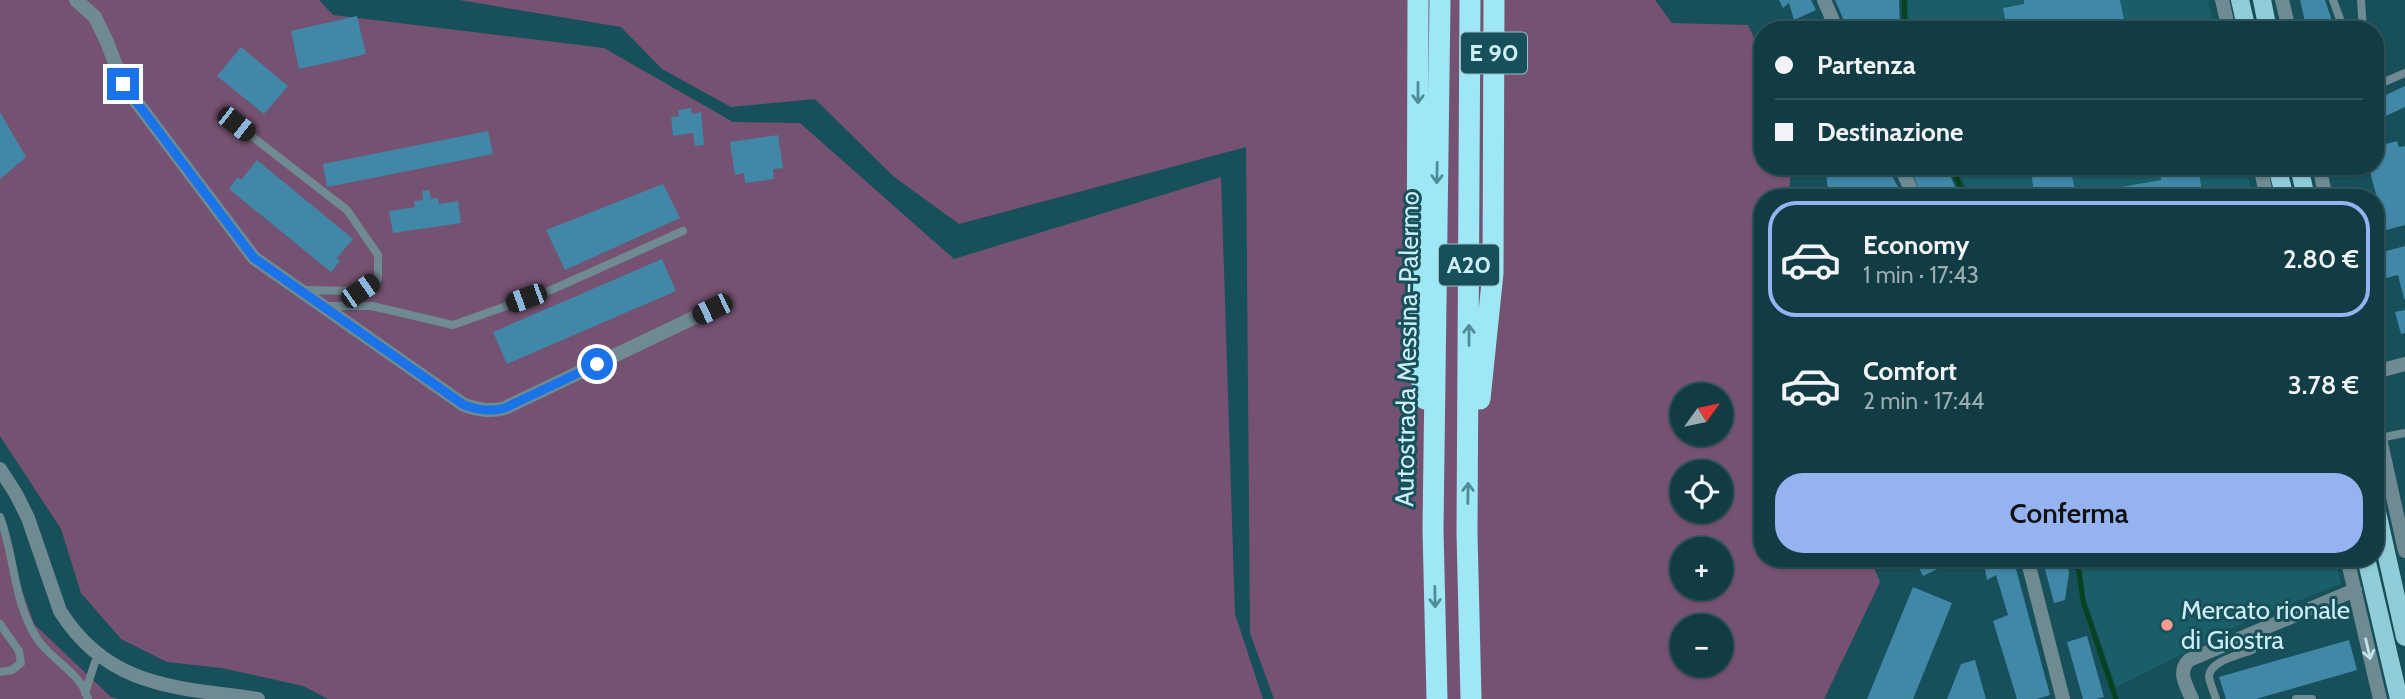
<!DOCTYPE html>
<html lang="it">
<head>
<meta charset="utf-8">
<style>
	:root { --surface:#113c44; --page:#1a434b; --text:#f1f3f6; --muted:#9cadb2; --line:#30565d; --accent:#95b2f1 }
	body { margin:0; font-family:Cabin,sans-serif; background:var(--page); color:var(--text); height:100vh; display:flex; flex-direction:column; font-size:26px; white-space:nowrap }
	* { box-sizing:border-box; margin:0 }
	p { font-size:23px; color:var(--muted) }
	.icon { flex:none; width:38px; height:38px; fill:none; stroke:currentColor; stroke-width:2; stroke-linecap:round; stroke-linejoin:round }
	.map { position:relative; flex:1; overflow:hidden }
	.drawer { position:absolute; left:1754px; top:189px; width:630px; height:378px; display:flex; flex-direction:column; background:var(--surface); border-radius:28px; box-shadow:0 2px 5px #0004,0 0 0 2px var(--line) }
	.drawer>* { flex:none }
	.guide { position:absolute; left:1754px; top:21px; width:630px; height:154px; border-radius:28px; box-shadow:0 2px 5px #0004,0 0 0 2px var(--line); display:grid; align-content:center; height:154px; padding:0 21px; background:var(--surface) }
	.needle { width:46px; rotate:57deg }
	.fabs { position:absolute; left:1670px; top:383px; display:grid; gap:14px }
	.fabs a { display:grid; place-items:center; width:63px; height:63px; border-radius:50%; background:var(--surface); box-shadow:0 2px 5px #0004,0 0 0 2px var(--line); font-size:35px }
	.end { position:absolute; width:32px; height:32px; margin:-16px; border:9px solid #1a73e8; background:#fff; box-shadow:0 0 0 4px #fff }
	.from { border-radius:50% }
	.car { position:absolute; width:21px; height:42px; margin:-21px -10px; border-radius:9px; box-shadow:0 0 5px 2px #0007; background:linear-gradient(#222 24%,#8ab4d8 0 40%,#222 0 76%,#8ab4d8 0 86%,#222 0) }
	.guide b { display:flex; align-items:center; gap:24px; height:66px; font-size:26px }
	.guide b+b { border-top:2px solid var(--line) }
	.guide i { width:18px; height:18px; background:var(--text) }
	ul { padding:12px 0 0; list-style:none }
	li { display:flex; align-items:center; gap:21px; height:116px; margin:0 14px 10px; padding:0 7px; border:4px solid transparent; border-radius:28px }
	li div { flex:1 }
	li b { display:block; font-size:26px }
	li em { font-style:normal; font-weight:600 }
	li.on { border-color:var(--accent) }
	li>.icon { width:63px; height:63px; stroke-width:1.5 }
	.cta { display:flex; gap:14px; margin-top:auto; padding:14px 21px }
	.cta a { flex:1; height:80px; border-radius:28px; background:var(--accent); color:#111; font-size:28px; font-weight:600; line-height:80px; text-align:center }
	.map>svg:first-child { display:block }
	.built { fill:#1a5e69 }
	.green { fill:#755271; fill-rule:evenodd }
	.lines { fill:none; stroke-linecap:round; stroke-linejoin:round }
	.stream { stroke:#06421d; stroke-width:5 }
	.building { fill:#4187a7 }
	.lane { stroke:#6f8b91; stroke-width:8 }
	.street { stroke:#6f8b91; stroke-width:14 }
	.primary { stroke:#91cdd8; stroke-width:18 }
	.highway { stroke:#9ee7f4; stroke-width:21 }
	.oneway { stroke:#4d8c98 }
	.oneway2 { stroke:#c3e4eb }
	.route { stroke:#1a73e8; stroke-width:9 }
	.poi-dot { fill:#f59d8d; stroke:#17505a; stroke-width:2.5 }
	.labels { text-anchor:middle; stroke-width:6; stroke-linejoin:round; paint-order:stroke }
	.shield { fill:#17505a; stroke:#96bfc6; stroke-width:2 }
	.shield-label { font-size:24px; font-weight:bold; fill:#cceef5 }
	.street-label { font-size:26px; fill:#cceef5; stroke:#17505a }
	.poi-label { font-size:26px; fill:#cceef5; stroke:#17505a; text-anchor:start }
</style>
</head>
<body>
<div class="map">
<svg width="2405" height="699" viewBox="0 0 2405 699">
	<rect width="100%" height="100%" fill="#17505a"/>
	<path class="built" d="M1908 0H2208L2215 30H1909Z
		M1956 166H2246L2253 198H1971Z
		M2080 558H2335L2341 584 2250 620 2116 687 2086 599Z"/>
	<path class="green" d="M0 0H319L333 15 604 48 733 122 800 123 954 259 1221 177 1235 614 1263 699H328L303 686 222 668 167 662 121 639 81 593 61 529 0 436Z
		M459 0H1655L1672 23 1748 25 1762 56V166H1791L1789 198H1762V558H1870L1880 582 1824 699H1274L1250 633 1246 147 959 224 893 176 815 99 731 107 662 69 621 27ZM1682 396H1720V434H1682ZM1682 472H1720V511H1682ZM1682 550H1720V588H1682ZM1682 626H1720V665H1682Z
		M0 521 11 559 34 624 111 697 119 699H0Z"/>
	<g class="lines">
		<path class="stream" d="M1904 0 1905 30
			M1951 166 1966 198
			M2077 558 2083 601 2116 699"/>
	</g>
	<path class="building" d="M1779 0H1811L1816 10 1794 20 1789 3 1783 8Z
		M1835 0H1899L1900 30H1848Z
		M2024 0H2120L2126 30H1997V25L2006 24 2003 8 2024 4Z
		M2300 0H2325L2335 30H2307Z
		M357 16 366 54 299 69 291 31Z
		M241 47 288 86 264 114 217 76Z
		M2405 86V107L2375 121V100Z
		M691 108 692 114 701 112 704 145 695 146 693 133 673 136 671 117 679 116 678 110Z
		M0 112 26 157 0 179Z
		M488 131 493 154 327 187 323 164Z
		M778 135 783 168 773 169 774 179 745 183 744 173 735 175 730 142Z
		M2397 141 2399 147 2405 146V225L2375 233V215L2381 213 2369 168 2357 171 2356 166H2375V147Z
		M257 160 353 239 337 258 340 261 331 272 229 189 238 177 241 180Z
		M1825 166H1841L1843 173 1869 166H1887L1899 189 1857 198H1829Z
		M1909 166H1946L1960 198H1923Z
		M2030 166H2070L2076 195 2161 180 2159 166H2198L2203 198H2035Z
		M663 184 680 218 565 270 546 230Z
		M429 190 431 199 438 198 439 204 458 201 461 223 393 233 389 211 415 207 414 201 423 200 422 191Z
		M2405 246V299H2404L2398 275 2386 278 2379 253Z
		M662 259 676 291 507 364 493 332Z
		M2405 310V333L2401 334 2395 312Z
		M1914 558H1948L1950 563 1923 576Z
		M1983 558H2013L2050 695 2037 699H2017L1993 621 2008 615 1996 575 1987 580Z
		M2042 558H2066L2069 573 2065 600 2054 603Z
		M1913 587 1952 603 1913 699H1867Z
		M2087 636 2104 697 2096 699H2083L2067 642Z
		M2349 640 2357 670 2256 699H2226L2219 677Z
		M1975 660 1986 699H1947L1961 664Z"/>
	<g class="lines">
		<path class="lane" d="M2333 0 2344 30
			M2361 0 2363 30
			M2375 86 2405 73
			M236 124 347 210 378 255V279L360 291 303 290
			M326 306H372L453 325 551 290 683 231
			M2380 438 2405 433
			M0 517C15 557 13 600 36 637 50 660 81 672 88 699
			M0 624 19 651 21 663 12 670 0 672
			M85 693 95 662
			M2216 699C2214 692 2210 684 2209 677 2209 661 2240 655 2252 650
			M2296 699H2312"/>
		<path class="street" d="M76 0 95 17 107 42 123 84 254 258 464 405C480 410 490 412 505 408L712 309
			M1824 0 1837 30
			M2222 0 2229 30
			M2282 0 2289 30
			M1900 166 1915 198
			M2260 166 2267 198
			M2319 166 2326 198
			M2375 372 2405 364
			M2375 416 2405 551
			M0 469 16 494 28 518 60 611C109 689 178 687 258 699
			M2027 558 2063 699
			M2347 558 2380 699
			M2192 699C2186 685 2177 672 2189 660L2355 590"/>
		<path class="primary" d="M2240 0 2247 30
			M2262 0 2268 30
			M2277 166 2285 198
			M2299 166 2306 198
			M2375 503 2405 637
			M2366 558 2399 699"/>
		<path class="highway" d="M1418 0 1417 353 1425 399
			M1470 0 1467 533 1471 699
			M1480 399 1493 273 1494 0
			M1437 699 1433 529 1440 0"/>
	</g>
	<defs><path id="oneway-shaft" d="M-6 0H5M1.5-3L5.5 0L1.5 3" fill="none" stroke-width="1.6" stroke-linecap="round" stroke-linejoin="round" transform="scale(1.75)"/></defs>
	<g class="oneway">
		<use href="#oneway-shaft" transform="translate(1418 93) rotate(90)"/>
		<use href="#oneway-shaft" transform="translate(1437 173) rotate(91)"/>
		<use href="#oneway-shaft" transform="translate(1469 335) rotate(-90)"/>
		<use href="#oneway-shaft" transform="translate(1468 493) rotate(-89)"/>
		<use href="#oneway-shaft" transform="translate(1435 597) rotate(89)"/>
	</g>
	<use class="oneway2" href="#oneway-shaft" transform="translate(2368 649) rotate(77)"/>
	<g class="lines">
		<path class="route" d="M123 84 254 258 464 405C480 410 490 412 505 408L597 364"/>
	</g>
	<circle class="poi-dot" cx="2167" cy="625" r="7"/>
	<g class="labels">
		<g class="shield">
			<rect x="1461" y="32.5" width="66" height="41" rx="5"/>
			<rect x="1439" y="244.5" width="60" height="41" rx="5"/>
		</g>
		<g class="shield-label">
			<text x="1494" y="61">E 90</text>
			<text x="1469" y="273">A20</text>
		</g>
		<g class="street-label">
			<text transform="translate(1407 349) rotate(-89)" y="9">Autostrada Messina-Palermo</text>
		</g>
		<g class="poi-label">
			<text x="2181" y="619">Mercato rionale<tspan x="2181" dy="30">di Giostra</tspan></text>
		</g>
	</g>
</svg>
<div class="fabs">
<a><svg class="needle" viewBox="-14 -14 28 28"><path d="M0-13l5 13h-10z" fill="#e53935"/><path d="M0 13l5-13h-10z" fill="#9cadb2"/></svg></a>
<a><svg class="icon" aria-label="locate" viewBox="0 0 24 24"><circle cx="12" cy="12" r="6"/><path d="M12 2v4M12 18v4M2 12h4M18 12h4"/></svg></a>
<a>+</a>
<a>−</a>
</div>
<i class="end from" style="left:597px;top:364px"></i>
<i class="end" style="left:123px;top:84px"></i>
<i class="car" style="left:236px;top:124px;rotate:128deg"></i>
<i class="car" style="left:360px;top:291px;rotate:55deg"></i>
<i class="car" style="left:526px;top:298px;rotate:250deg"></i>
<i class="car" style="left:712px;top:309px;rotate:244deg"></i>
<div class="guide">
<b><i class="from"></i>Partenza</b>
<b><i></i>Destinazione</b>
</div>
<section class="drawer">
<ul>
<li class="on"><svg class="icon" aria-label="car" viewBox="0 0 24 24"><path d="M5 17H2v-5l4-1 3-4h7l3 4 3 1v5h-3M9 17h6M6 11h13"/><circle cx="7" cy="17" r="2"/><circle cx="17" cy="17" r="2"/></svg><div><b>Economy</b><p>1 min · 17:43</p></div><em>2.80 €</em></li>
<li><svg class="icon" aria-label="car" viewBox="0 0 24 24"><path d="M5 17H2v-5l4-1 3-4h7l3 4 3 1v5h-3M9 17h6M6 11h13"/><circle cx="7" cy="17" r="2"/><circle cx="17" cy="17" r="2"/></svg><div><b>Comfort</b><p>2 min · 17:44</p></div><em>3.78 €</em></li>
</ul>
<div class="cta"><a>Conferma</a></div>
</section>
</div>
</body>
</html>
